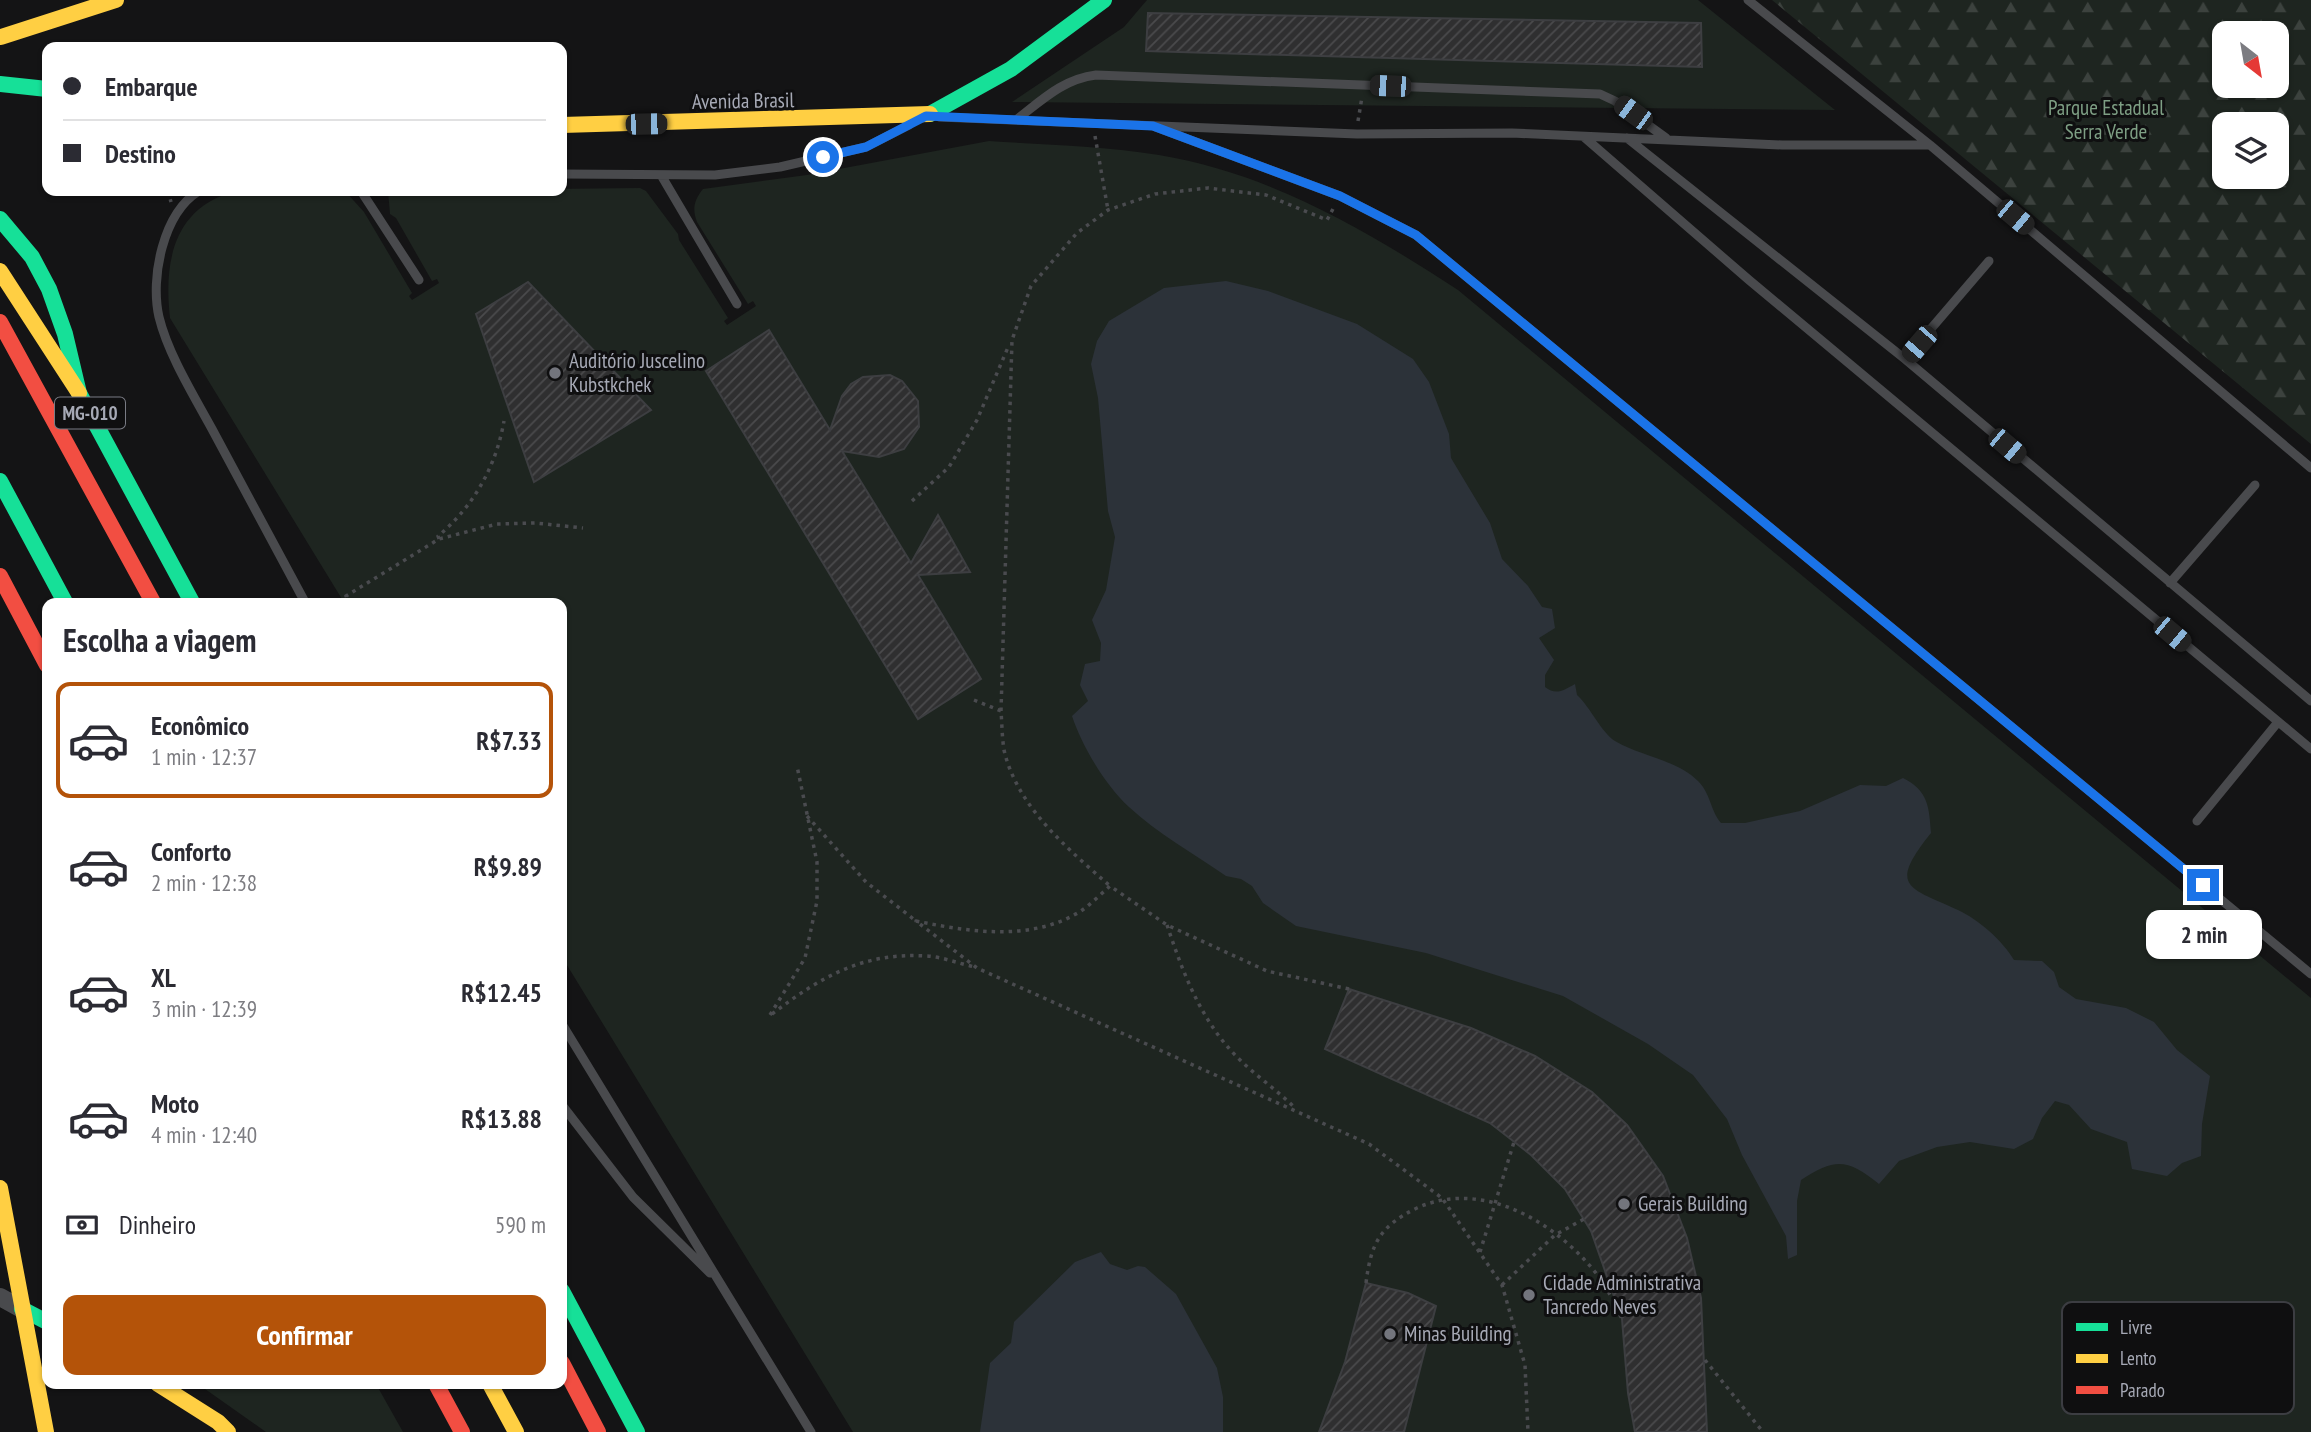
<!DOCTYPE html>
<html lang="pt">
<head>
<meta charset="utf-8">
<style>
	:root { --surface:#fff; --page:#f2f2f3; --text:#2b2b33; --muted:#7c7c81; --line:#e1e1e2; --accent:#b45309 }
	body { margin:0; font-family:"PT Sans Narrow",sans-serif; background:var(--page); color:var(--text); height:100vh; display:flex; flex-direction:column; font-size:26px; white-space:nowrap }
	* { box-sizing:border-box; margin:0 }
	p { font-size:23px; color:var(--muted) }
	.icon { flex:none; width:38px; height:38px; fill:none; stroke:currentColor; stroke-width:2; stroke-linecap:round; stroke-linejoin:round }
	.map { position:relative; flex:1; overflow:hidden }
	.drawer { position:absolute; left:42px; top:598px; width:525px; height:791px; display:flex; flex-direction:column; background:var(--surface); border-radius:14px; box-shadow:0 2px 5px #0004 }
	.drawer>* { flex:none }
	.hud { position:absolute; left:42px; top:42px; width:525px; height:154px; border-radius:14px; box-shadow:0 2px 5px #0004; display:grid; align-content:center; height:154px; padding:0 21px; background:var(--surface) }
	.needle { width:46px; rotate:149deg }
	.tools { position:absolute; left:2212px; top:21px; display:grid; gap:14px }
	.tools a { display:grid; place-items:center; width:77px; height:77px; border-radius:14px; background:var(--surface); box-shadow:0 2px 5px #0004; font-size:35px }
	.end { position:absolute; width:32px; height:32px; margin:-16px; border:9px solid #1a73e8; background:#fff; box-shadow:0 0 0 4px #fff }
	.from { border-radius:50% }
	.bubble { position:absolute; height:49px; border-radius:14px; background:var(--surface); box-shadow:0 2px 5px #0004; font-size:23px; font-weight:700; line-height:49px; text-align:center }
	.car { position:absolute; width:21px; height:42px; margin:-21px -10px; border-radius:9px; box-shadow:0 0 5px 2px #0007; background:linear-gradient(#222 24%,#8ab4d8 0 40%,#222 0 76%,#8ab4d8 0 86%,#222 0) }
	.hud b { display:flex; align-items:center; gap:24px; height:66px; font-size:26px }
	.hud b+b { border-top:2px solid var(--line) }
	.hud i { width:18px; height:18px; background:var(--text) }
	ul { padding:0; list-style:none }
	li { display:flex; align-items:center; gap:21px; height:116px; margin:0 14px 10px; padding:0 7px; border:4px solid transparent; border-radius:14px }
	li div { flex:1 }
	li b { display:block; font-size:26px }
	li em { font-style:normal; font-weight:700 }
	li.active { border-color:var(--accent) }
	li>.icon { width:63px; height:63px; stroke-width:1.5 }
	h2 { padding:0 21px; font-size:32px; line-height:84px }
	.pay { display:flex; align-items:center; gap:18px; height:77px; padding:0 21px; font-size:26px }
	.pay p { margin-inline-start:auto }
	.action { display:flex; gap:14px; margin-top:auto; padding:14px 21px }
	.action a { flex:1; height:80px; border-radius:14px; background:var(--accent); color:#fff; font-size:28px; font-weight:700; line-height:80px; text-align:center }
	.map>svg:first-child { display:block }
	.forest { fill:url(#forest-firs); fill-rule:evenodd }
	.park { fill:#1e2520 }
	.water { fill:#2c3239 }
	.building { fill:url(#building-hatch); stroke:#3d3e41; stroke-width:2 }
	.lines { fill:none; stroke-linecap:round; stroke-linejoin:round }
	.path { stroke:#4a4b4f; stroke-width:3.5; stroke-dasharray:3.5 5; stroke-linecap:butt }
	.lane { stroke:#494a4d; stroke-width:9 }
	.street { stroke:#494a4d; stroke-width:18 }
	.fast { stroke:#16e098; stroke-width:16 }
	.slow { stroke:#ffcf43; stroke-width:16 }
	.jam { stroke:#f24e42; stroke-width:16 }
	.route { stroke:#1a73e8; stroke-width:9 }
	.poi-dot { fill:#73757d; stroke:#0f0f10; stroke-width:2.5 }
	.labels { text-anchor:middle; stroke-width:6; stroke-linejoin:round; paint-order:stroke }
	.shield { fill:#0f0f10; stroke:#797b84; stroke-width:2 }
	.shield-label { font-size:19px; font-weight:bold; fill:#a6a9b5 }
	.street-label { font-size:21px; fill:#a6a9b5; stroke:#0f0f10 }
	.park-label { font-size:21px; fill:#7e9f84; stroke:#0f0f10 }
	.poi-label { font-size:21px; fill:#a6a9b5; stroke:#0f0f10; text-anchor:start }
	.key { fill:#0f0f10; stroke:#3c3d42; stroke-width:2 }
	.key-label { font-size:19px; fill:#a6a9b5 }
</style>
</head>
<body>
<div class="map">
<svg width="2311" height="1432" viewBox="0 0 2311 1432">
	<defs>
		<pattern id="forest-firs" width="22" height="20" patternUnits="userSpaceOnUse" patternTransform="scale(1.75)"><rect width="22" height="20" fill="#1e2520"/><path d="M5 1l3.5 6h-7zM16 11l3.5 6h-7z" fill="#3c423e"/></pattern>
		<pattern id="building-hatch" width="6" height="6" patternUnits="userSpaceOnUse" patternTransform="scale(1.75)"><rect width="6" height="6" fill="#2f2f30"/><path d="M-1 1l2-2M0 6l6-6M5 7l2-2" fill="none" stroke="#4a4a4c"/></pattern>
	</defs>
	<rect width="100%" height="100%" fill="#141415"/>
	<path class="forest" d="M1772 0H2311V444ZM2224 33H2277V86H2224ZM2224 124H2277V177H2224Z"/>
	<path class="park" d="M1147 0H1698L1835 110 1012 102 1124 27Z
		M989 141C1046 145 1103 146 1159 155 1269 173 1366 230 1458 290L2311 998V1432H853L562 957V604H345L170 318C164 264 172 210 232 192 252 185 320 191 345 191L364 212 412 293 409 296 412 300 439 283 437 279 432 281 396 218 390 214 388 191 640 188 646 191 678 234 679 240 728 318 724 321 727 325 756 306 753 301 748 304 697 222C692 209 694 200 703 189L807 175Z
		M198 1384H376L403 1432H266Z"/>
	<path class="water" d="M1226 281 1268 291 1357 324 1413 359 1429 382 1449 434 1451 458 1490 523 1502 559 1528 586 1542 607 1552 609 1555 628 1539 638 1554 660 1545 675V687C1556 696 1564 690 1575 684L1577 695C1591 708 1601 732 1615 741 1640 756 1677 760 1698 781 1711 794 1710 810 1721 823H1745L1800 811 1860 785 1886 786 1903 778C1929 791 1929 808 1931 833 1887 888 1909 887 1958 910 1979 920 2002 940 2014 960L2042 961 2054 972 2059 987 2076 999 2126 1008 2154 1022 2177 1050 2210 1076 2202 1124 2201 1156 2182 1163 2167 1176 2132 1169 2127 1142 2091 1129 2069 1105 2055 1101 2042 1118 2033 1139 2014 1149 1970 1142 1937 1147 1899 1161 1879 1184C1847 1158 1835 1158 1801 1180L1797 1201V1255L1788 1259 1786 1236 1742 1155 1727 1119 1693 1075 1648 1044 1563 996 1426 953 1296 926 1263 903 1252 886 1241 879 1226 876C1194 854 1157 833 1129 807 1105 785 1082 746 1072 716L1088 701 1080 685 1085 664 1100 661 1101 643 1092 620 1106 590 1115 537 1108 511 1098 398 1091 364 1097 341 1109 321 1164 288Z
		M1101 1252 1110 1264 1127 1270 1138 1266 1145 1267 1176 1294 1217 1368 1223 1397V1432H980L990 1363 1011 1343 1014 1322 1075 1262Z"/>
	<path class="building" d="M1148 13 1701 23 1702 67 1146 51Z
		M528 282 651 410 534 482 476 314Z
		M769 330 830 430 842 396 851 384 863 377 890 375 902 381 918 401 919 427 904 449 879 457 842 451 911 563 938 515 970 572 918 575 981 679 918 719 706 371Z
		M1349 989 1471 1028 1535 1056 1592 1092 1627 1125 1663 1176 1687 1238 1701 1298 1707 1432H1635L1628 1393 1622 1319 1591 1231 1565 1189 1531 1155 1490 1123 1325 1049Z
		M1366 1283 1408 1293 1436 1306 1404 1432H1319L1345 1362Z"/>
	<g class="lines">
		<path class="path" d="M1358 121 1362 97
			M1095 136 1108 210
			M168 191 171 202
			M912 501 949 467 977 420 1009 345
			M439 539 438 536C473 507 496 467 504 421
			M351 604 346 596 439 539 497 524 535 523 583 528
			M974 700 1001 711C1002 724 1002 737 1004 750 1017 807 1068 849 1110 886
			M1001 711 1012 340 1031 286 1077 233 1108 210 1155 194 1208 188 1266 195 1327 220 1334 207
			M807 816 866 882 916 921
			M1167 925C1183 973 1201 1021 1238 1058 1256 1076 1277 1090 1295 1108
			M1349 989 1267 971 1167 925 1110 886C1101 894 1091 904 1081 911 1031 942 970 932 916 921L977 968 1369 1144 1442 1198 1502 1285 1525 1365 1528 1432
			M772 1014C821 977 862 952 927 956 943 957 960 964 975 967
			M770 1015 805 958 817 901V862L797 766
			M1480 1252 1514 1142
			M1366 1283C1371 1243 1380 1226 1417 1208 1483 1178 1558 1223 1599 1277 1608 1289 1615 1305 1622 1319
			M1502 1285 1555 1235 1584 1219
			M1705 1360 1763 1432"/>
		<path class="lane" d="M1748 0 1930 145 2311 468
			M939 117 1357 134 1512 133 1782 145H1930
			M1016 120C1042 100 1063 79 1096 75L1600 94 1615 101 1666 138
			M1153 126 1340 196 1416 235 2311 974
			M1584 137 1749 280 2311 749
			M1627 138 1905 359 2311 701
			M562 174 715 175 780 167 866 147 909 125
			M661 175 737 304
			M199 191C163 213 150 278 159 317 168 354 194 396 212 429 243 487 274 545 306 604
			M361 191 419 280
			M1905 359 1989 261
			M2170 583 2255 485
			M2197 821 2278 722
			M562 1024 811 1432
			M562 1105 633 1197 710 1273"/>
		<path class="street" d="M0 1297 22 1309"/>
		<path class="fast" d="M0 84 47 89
			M930 114 1011 69 1104 0
			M0 219 32 257 49 289 65 334 79 393 193 604
			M0 481 66 604
			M562 1291 637 1432
			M22 1309 47 1322"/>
		<path class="slow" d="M1 37 116 0
			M562 125 930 114
			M0 271 79 393
			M0 1188 46 1432
			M158 1384 218 1422 228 1432
			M490 1384 516 1432"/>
		<path class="jam" d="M0 322 154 604
			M0 576 47 665
			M562 1363 598 1432
			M436 1384 462 1432"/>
	</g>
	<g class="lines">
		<path class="route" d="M823 157 866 147 926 116 1153 126 1340 196 1416 235 2203 885"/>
	</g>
	<g class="poi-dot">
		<circle cx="555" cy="373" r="7"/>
		<circle cx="1624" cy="1204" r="7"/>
		<circle cx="1529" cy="1295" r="7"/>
		<circle cx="1390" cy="1334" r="7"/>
	</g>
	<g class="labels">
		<rect class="shield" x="55" y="397.5" width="70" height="31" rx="5"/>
		<g class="shield-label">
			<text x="90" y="420">MG-010</text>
		</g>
		<g class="street-label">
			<text transform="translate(743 101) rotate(-1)" y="7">Avenida Brasil</text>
		</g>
		<g class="park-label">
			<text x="2106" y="115">Parque Estadual<tspan x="2106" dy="24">Serra Verde</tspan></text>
		</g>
		<g class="poi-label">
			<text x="569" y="368">Auditório Juscelino<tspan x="569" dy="24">Kubstkchek</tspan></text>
			<text x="1638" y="1211">Gerais Building</text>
			<text x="1543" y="1290">Cidade Administrativa<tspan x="1543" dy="24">Tancredo Neves</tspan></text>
			<text x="1404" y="1341">Minas Building</text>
		</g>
	</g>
	<rect x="2062" y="1302" width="232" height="112" rx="10" class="key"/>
	<rect x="2076" y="1323" width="32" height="8" fill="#16e098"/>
	<rect x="2076" y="1354" width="32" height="9" fill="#ffcf43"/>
	<rect x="2076" y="1386" width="32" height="8" fill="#f24e42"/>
	<g class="key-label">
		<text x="2120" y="1334">Livre</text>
		<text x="2120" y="1365">Lento</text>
		<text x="2120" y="1397">Parado</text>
	</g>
</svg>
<div class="tools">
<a><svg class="needle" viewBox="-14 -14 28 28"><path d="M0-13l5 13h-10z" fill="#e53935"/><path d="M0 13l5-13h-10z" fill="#7c7c81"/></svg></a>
<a><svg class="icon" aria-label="layers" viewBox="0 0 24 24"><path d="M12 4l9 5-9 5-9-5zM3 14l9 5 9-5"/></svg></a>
</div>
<i class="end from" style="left:823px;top:157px"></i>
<i class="end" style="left:2203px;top:885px"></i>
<div class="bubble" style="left:2146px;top:910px;width:116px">2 min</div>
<i class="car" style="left:1390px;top:86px;rotate:272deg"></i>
<i class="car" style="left:1633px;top:113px;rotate:306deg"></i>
<i class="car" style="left:646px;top:124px;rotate:89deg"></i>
<i class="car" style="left:2015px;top:217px;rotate:130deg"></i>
<i class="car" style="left:1919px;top:344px;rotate:221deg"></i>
<i class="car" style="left:2007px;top:446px;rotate:130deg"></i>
<i class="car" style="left:2172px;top:634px;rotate:130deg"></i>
<div class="hud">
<b><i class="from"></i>Embarque</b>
<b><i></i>Destino</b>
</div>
<section class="drawer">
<h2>Escolha a viagem</h2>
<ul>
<li class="active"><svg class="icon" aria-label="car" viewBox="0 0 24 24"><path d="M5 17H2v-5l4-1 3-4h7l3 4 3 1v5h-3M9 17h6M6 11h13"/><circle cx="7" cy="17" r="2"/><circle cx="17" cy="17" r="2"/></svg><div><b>Econômico</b><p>1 min · 12:37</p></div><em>R$7.33</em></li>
<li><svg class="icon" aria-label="car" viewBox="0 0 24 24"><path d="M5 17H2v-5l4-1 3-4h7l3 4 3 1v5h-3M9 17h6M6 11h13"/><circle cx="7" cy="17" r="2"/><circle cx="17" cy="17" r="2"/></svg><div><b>Conforto</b><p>2 min · 12:38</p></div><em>R$9.89</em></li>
<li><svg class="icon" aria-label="car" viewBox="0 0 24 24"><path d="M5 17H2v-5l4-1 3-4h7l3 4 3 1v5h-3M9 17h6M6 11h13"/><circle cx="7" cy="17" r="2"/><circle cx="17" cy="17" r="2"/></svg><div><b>XL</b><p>3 min · 12:39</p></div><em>R$12.45</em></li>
<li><svg class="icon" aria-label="car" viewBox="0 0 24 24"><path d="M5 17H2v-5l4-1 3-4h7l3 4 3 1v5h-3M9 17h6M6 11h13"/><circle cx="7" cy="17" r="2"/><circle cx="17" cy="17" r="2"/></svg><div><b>Moto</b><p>4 min · 12:40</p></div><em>R$13.88</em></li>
</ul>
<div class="pay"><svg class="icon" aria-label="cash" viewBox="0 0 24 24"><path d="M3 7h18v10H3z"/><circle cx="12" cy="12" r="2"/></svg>Dinheiro<p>590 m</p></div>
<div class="action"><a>Confirmar</a></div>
</section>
</div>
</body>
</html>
